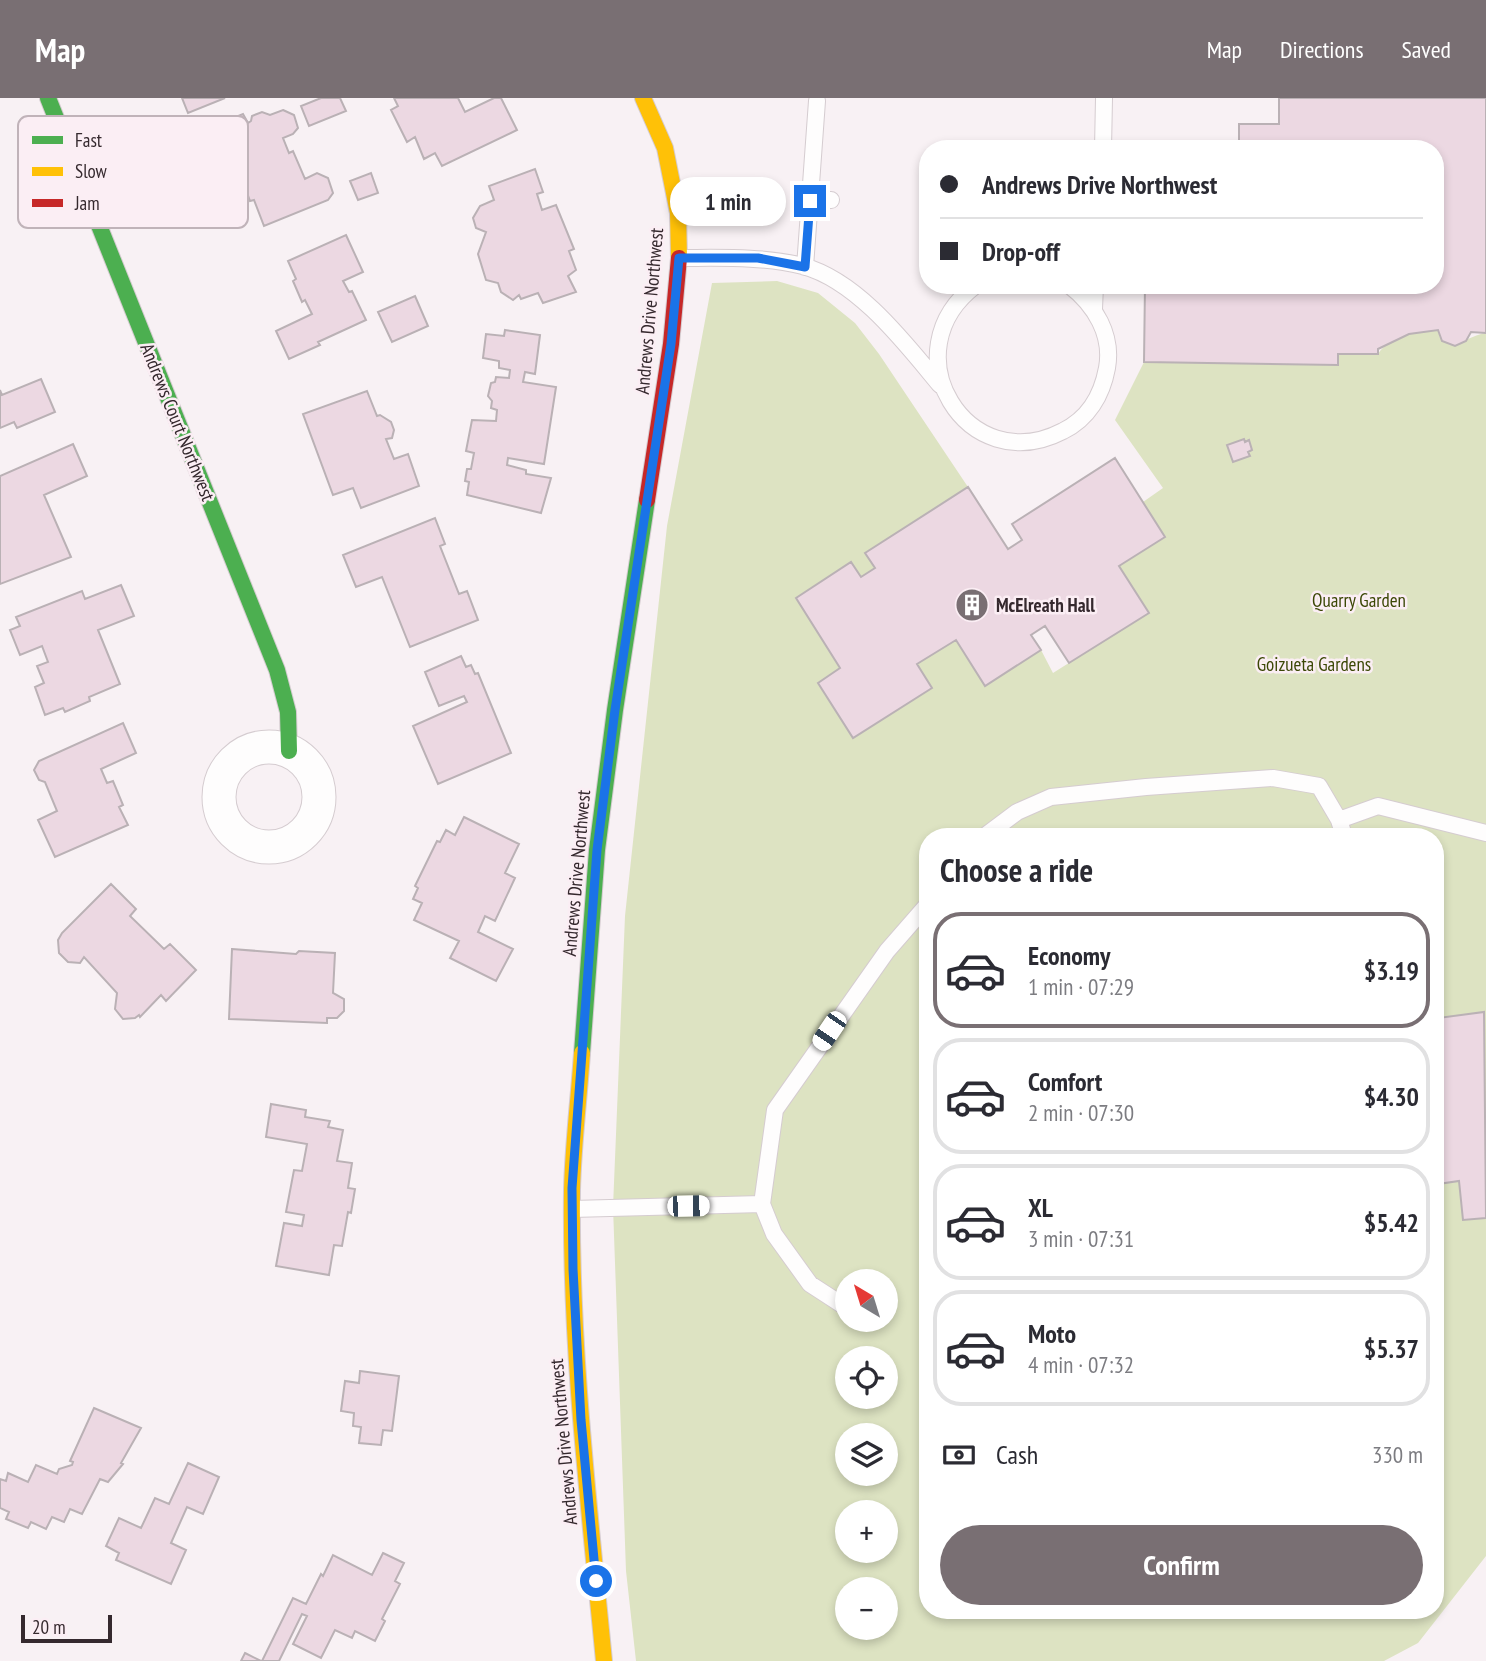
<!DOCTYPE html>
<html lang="en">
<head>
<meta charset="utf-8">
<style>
	:root { --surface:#fff; --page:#f7f7f7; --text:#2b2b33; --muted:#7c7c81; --line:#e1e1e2; --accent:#796f73 }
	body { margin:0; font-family:"PT Sans Narrow",sans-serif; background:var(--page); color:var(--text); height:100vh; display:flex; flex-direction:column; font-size:26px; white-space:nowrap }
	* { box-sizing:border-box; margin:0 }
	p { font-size:23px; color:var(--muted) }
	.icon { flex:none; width:38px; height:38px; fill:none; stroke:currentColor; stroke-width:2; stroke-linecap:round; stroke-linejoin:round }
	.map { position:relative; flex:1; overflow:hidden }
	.drawer { position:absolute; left:919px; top:730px; width:525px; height:791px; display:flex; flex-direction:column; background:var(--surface); border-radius:28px; box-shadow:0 4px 10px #0003 }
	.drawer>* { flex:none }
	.banner { position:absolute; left:919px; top:42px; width:525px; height:154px; border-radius:28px; box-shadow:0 4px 10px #0003; display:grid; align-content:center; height:154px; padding:0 21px; background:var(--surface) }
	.needle { width:46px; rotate:322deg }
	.tools { position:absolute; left:835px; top:1171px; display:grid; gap:14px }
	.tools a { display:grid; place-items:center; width:63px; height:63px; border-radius:50%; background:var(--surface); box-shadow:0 4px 10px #0003; font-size:35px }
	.scale { position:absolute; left:21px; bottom:18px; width:91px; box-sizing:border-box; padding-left:7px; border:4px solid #35292e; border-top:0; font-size:19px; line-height:24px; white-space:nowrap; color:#35292e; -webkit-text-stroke:5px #fbeef4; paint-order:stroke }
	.end { position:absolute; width:32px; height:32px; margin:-16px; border:9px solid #1a73e8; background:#fff; box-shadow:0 0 0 4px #fff }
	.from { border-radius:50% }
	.bubble { position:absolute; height:49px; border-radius:24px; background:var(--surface); box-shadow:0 4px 10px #0003; font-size:23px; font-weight:800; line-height:49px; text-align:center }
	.car { position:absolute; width:21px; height:42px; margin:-21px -10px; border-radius:9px; box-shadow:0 0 5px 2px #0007; background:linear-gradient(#fff 24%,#345 0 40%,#fff 0 76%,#345 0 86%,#fff 0) }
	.banner b { display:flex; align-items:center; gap:24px; height:66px; font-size:26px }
	.banner b+b { border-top:2px solid var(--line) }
	.banner i { width:18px; height:18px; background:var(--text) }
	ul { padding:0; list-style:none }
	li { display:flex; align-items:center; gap:21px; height:116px; margin:0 14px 10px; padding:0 7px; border:4px solid var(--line); border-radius:28px }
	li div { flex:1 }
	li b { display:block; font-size:26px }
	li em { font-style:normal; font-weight:800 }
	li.on { border-color:var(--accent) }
	li>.icon { width:63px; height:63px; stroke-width:1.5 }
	h2 { padding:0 21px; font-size:32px; line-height:84px }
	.pay { display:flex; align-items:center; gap:18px; height:77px; padding:0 21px; font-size:26px }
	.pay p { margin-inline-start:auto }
	.action { display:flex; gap:14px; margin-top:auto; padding:14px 21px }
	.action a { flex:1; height:80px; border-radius:42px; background:var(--accent); color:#fff; font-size:28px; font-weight:800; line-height:80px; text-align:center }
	header { display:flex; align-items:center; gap:42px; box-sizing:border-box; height:98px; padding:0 35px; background:var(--accent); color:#fff }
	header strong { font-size:33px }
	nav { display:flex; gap:38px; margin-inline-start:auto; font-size:24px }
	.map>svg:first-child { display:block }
	.green { fill:#dde3c2; fill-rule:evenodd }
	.building { fill:#ecd8e2; stroke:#bab1b5; stroke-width:2 }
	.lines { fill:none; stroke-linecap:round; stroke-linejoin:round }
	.lane-casing { stroke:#d5ccd0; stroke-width:18 }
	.street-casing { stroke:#d5ccd0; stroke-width:35 }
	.fast-casing { stroke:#d5ccd0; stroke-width:18 }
	.slow-casing { stroke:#d5ccd0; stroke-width:18 }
	.jam-casing { stroke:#d5ccd0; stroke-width:18 }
	.lane { stroke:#fefdfd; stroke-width:16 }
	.street { stroke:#fefdfd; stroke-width:33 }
	.fast { stroke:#4caf50; stroke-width:16 }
	.slow { stroke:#ffc107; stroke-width:16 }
	.jam { stroke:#c62828; stroke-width:16 }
	.route { stroke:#1a73e8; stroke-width:9 }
	.labels { text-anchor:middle; stroke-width:5; stroke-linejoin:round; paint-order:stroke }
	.street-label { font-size:19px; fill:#35292e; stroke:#fbeef4 }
	.park-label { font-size:19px; fill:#3b4705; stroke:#fbeef4 }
	.poi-label { font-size:19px; font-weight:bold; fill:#35292e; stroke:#fbeef4; text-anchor:start }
	.key { fill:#fbeef4; stroke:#c0b3b9; stroke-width:2 }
	.key-label { font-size:19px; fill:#35292e }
</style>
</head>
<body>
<header>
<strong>Map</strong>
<nav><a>Map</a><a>Directions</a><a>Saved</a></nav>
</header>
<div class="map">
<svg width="1486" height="1563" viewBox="0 0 1486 1563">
	<rect width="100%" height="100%" fill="#f8f1f4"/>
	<path class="green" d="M777 183 818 195 855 225 879 256 968 389 866 454 875 470 861 479 851 464 796 500 840 570 818 585 853 640 932 590 917 566 956 542 985 588 1041 552 1053 575 1148 515 1119 468 1165 439 1143 404 1163 390 1115 322 1144 264 1338 266V256H1378C1391 237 1416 233 1438 232L1440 240 1450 247C1464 245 1472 237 1486 235V1458L1418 1545 1384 1563H636L626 1473 613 1109 625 818 667 428 712 185ZM928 738H1435V1512H928ZM847 1183H886V1222H847ZM847 1260H886V1298H847ZM847 1337H886V1376H847ZM847 1414H886V1452H847ZM847 1491H886V1530H847Z"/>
	<path class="building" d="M182 0H225L188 15Z
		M321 0H340L346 13 309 28 301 8Z
		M394 0H458L465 14 494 0H501L517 32 442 68 435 55 424 61 415 39 407 44 391 12 398 8Z
		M1279 0H1486V235L1471 234 1466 243 1455 248 1442 243 1438 232 1409 236 1378 251V256H1338V267L1144 264 1145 187H1435V51H1239V26H1279Z
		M283 12 294 17 298 30 293 36 283 40 289 55 293 53 305 81 317 75 328 80 333 95 328 102 264 128 254 102 250 103 235 61 194 78 180 42 243 16 248 25 251 23 252 18 262 14 270 17Z
		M535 71 543 94 537 96 542 112 556 107 574 151 569 153 576 172 568 178 576 194 543 205 538 195 521 201 519 197 513 202 501 194 498 185 486 182 478 156 486 134 476 130 473 120 480 108 494 102 489 88Z
		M371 75 378 95 358 102 350 83Z
		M346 137 363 174 343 183 349 194 352 193 366 222 318 244 320 247 289 261 276 233 312 216 305 202 302 204 293 183 296 181 288 163Z
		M415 198 428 228 392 244 378 214Z
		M505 232 540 237 535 276 525 274 523 284 556 289 544 366 508 360 507 367 526 372V376L551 380 541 415 467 397 469 384 465 383 467 371H471L474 355 466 353 472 322 496 323 497 312 491 310 492 303 488 298 491 285 495 284 496 279 509 280 510 272 499 270V263L483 260 486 236 504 238Z
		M41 281 55 314 17 330 14 324 0 330V292L2 297Z
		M367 293 377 318 380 317 391 324 394 332 392 340 386 341 394 361 408 356 419 388 361 410 353 390 333 397 303 316Z
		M1244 341 1245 344 1249 342 1252 352 1248 354 1250 358 1233 364 1227 347Z
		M73 346 87 378 44 397 71 459 0 486V378Z
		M1115 360 1165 439 1119 468 1149 515 1069 565 1045 528 1031 537 1041 552 985 588 956 542 917 566 932 590 853 640 818 585 840 570 796 500 851 464 861 479 875 470 865 455 968 389 1008 451 1022 442 1012 426Z
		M435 420 445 446 440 448 459 496 467 493 478 522 410 549 382 479 356 489 343 457Z
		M121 487 134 518 98 532 120 586 89 599 90 603 65 614 63 610 45 617 35 589 44 585 37 568 48 564 42 548 20 557 10 532 20 528 16 519 82 493 85 501Z
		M461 558 466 569 471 567 475 576 478 575 511 655 438 686 413 628 467 604 464 598 439 608 425 574Z
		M123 625 136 655 101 671 107 685 113 683 123 707 119 709 128 727 55 759 38 722 57 713 45 684 39 682 34 672 39 663Z
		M464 719 519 746 505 775 515 780 495 823 485 818 478 834 513 851 496 883 450 860 459 843 414 822 422 805 413 801 418 790 415 788 437 743 440 744 446 732 455 737Z
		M111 786 136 811 130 818 164 851 170 846 196 872 166 903 161 897 140 919 139 917 135 920 123 921 115 911 117 895 84 859 80 865 68 864 59 855 58 842 62 835Z
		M232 851 296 856 299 853 335 855 333 895 344 901V913L337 920H327V925L229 921Z
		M1484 914 1486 1120 1463 1122 1459 1083 1438 1086 1435 1063V958H1442L1438 920Z
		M271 1006 306 1012 305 1019 330 1023 328 1029 343 1032 337 1063 352 1065 348 1090 355 1091 351 1115 348 1114 342 1148 334 1147 329 1177 276 1168 284 1125 302 1128 304 1117 286 1114 294 1072 302 1073 307 1046 266 1039Z
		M360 1273 399 1278 392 1333 383 1332 381 1347 359 1345 361 1329 353 1328 354 1315 341 1313 345 1283 359 1285Z
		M94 1310 141 1330 121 1365 123 1366 108 1384 100 1381 82 1416 70 1411 64 1424 52 1419 46 1431 31 1424 28 1430 6 1421 9 1414 0 1410V1381L6 1383 8 1375 28 1384 36 1367 57 1376 59 1371 72 1367 73 1364 70 1363Z
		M188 1365 219 1379 203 1416 187 1409 171 1445 186 1452 171 1486 116 1462 119 1455 106 1448 119 1420 141 1430 155 1400 169 1406Z
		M383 1455 404 1465 395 1483 400 1486 382 1521 385 1523 375 1543 355 1533 352 1540 335 1532 321 1560 293 1546 307 1518 302 1516 279 1563H262L293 1500 306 1506 321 1476 323 1478 333 1457 372 1477Z
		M245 1555 261 1563H241Z"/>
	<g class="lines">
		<defs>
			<path id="lane" d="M1103 51 1104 0
				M810 103 831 102
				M679 160C720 160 763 158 803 168 858 183 905 245 940 287
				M805 169 817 3
				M976 187C888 253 967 383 1063 333 1088 321 1102 297 1107 270 1113 237 1095 207 1069 187
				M1094 211 1095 187
				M1339 722 1378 708 1486 735
				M985 738 1017 714 1051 699 1146 689 1273 680 1319 688 1339 722 1344 738
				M762 1106 774 1136 810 1186 847 1210
				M572 1111 762 1106 775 1012 887 853 928 806"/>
			<path id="street" d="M219 699a50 50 0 1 1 100 0a50 50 0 1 1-100 0Z"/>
			<path id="fast" d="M48 0 277 572 288 614 289 653
				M582 955 597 752 615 612 647 402"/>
			<path id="slow" d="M643 0 665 50 678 115 679 160
				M582 955C579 1000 573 1047 572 1092 570 1250 589 1407 604 1563"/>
			<path id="jam" d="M647 402 671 246 679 160"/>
		</defs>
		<use href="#lane" class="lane-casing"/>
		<use href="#street" class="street-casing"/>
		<use href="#fast" class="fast-casing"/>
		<use href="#slow" class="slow-casing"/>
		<use href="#jam" class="jam-casing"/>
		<use href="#lane" class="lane"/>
		<use href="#street" class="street"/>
		<use href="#fast" class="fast"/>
		<use href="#slow" class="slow"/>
		<use href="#jam" class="jam"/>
	</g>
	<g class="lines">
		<path class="route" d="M596 1483 581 1322 573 1171 572 1090 597 752 615 612 671 246 679 160H758L805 169 810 103"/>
	</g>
	<defs>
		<symbol id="building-disc" viewBox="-11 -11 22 22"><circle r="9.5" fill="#796f73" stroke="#fbeef4"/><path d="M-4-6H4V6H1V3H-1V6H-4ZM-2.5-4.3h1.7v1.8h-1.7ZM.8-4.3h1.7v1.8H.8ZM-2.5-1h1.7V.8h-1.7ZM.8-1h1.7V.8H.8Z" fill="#fff"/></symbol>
	</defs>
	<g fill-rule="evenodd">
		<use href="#building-disc" x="953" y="488" width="38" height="38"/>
	</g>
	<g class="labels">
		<g class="street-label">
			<text transform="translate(649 213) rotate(-85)" y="7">Andrews Drive Northwest</text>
			<text transform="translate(178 324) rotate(68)" y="7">Andrews Court Northwest</text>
			<text transform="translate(576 775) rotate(-85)" y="7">Andrews Drive Northwest</text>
			<text transform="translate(563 1344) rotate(-95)" y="7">Andrews Drive Northwest</text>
		</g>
		<g class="park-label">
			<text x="1359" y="509">Quarry Garden</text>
			<text x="1314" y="573">Goizueta Gardens</text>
		</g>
		<g class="poi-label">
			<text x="996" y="514">McElreath Hall</text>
		</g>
	</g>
	<rect x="18" y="18" width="230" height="112" rx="10" class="key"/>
	<rect x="32" y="38" width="31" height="8" fill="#4caf50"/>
	<rect x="32" y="69" width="31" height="9" fill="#ffc107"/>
	<rect x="32" y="101" width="31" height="8" fill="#c62828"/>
	<g class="key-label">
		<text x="75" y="49">Fast</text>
		<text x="75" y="80">Slow</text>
		<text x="75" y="112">Jam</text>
	</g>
</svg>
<div class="tools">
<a><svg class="needle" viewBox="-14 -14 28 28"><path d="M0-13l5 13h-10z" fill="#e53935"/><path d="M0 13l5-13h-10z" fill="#7c7c81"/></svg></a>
<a><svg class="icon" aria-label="locate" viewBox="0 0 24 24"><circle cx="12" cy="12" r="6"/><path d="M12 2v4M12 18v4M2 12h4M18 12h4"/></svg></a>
<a><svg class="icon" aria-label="layers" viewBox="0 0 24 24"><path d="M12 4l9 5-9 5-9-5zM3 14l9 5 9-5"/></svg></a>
<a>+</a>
<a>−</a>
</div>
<div class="scale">20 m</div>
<i class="end from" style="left:596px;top:1483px"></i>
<i class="end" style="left:810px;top:103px"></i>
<div class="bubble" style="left:670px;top:79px;width:116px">1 min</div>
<i class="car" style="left:829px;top:933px;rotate:214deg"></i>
<i class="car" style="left:688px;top:1108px;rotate:89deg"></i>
<div class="banner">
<b><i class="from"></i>Andrews Drive Northwest</b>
<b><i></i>Drop-off</b>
</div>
<section class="drawer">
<h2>Choose a ride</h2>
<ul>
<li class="on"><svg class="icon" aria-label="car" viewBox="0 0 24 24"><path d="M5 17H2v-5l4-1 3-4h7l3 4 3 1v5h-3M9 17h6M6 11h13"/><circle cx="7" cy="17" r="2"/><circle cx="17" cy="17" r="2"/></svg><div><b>Economy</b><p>1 min · 07:29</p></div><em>$3.19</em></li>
<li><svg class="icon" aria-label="car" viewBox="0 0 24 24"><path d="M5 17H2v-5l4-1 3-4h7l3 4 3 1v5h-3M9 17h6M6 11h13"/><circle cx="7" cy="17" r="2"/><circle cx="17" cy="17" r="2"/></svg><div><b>Comfort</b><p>2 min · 07:30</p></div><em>$4.30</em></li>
<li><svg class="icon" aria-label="car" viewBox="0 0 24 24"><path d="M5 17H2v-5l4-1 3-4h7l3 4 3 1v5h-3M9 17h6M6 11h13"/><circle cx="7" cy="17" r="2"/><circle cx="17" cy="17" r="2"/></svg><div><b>XL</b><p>3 min · 07:31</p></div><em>$5.42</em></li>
<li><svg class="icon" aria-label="car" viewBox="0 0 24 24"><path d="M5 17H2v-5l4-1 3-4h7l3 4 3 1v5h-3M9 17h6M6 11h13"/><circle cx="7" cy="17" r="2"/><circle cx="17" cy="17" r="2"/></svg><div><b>Moto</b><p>4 min · 07:32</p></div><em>$5.37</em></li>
</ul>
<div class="pay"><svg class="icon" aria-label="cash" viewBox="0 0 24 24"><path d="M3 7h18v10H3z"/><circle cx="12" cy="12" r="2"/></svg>Cash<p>330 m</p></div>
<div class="action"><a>Confirm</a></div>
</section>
</div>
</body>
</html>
